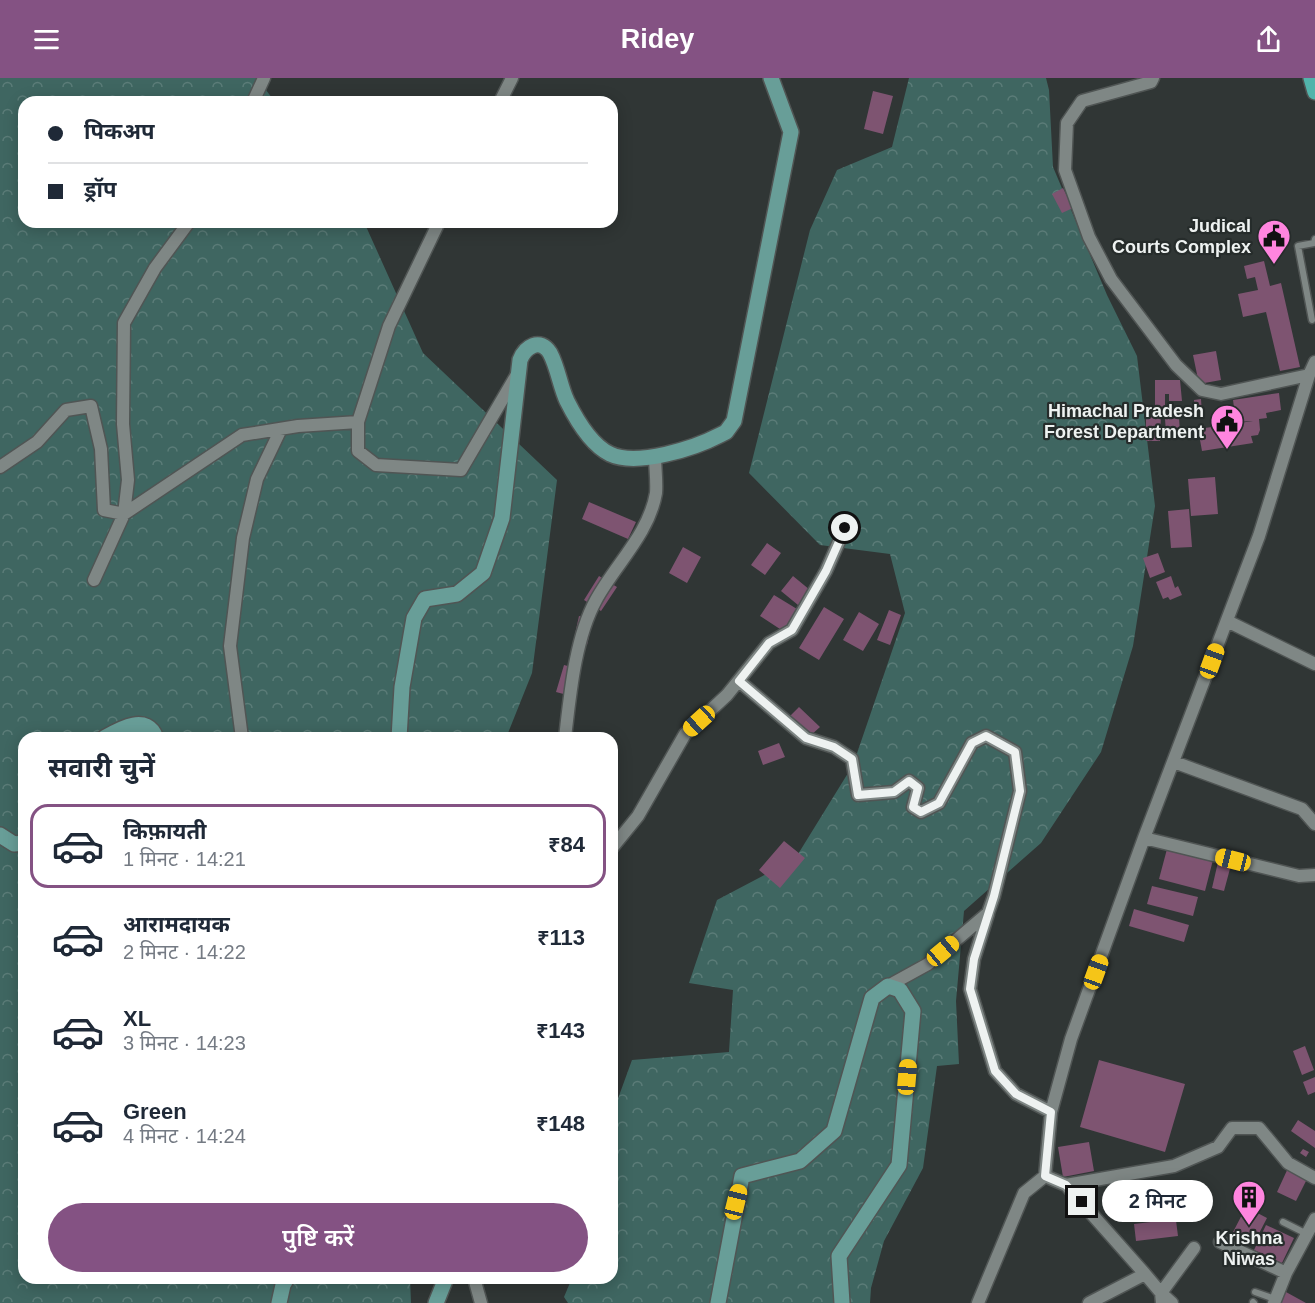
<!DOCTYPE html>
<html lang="hi">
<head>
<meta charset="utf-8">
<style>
	:root { --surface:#fff; --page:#f6f6f7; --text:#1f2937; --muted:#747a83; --line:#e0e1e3; --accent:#845283 }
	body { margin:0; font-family:Helvetica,"Noto Sans Devanagari",sans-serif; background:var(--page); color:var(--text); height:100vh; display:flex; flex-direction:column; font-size:22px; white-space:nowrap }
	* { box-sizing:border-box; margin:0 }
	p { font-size:20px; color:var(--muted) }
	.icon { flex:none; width:33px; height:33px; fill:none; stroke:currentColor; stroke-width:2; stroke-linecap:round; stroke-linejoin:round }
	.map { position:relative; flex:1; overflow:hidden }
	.details { position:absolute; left:18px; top:654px; width:600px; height:552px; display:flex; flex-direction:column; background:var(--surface); border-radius:18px; box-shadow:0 3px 15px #0003 }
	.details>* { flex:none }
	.guide { position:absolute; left:18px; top:18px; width:600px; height:132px; border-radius:18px; box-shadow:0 3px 15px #0003; display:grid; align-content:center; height:132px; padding:0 30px; background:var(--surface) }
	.end { position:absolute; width:27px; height:27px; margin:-14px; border:8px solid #eef2f1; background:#111; box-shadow:0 0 0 3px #111 }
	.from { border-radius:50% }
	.bubble { position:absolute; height:42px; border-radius:21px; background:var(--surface); box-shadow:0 3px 15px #0003; font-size:20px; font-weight:600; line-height:42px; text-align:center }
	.car { position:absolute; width:18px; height:36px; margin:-18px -9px; border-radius:8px; box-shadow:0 0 4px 2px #0007; background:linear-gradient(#f5c518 24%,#345 0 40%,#f5c518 0 76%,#345 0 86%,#f5c518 0) }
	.guide b { display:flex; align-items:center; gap:21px; height:57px; font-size:22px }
	.guide b+b { border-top:2px solid var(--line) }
	.guide i { width:15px; height:15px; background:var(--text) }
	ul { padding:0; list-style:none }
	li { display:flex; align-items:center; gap:18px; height:84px; margin:0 12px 9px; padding:0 18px; border:3px solid transparent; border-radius:18px }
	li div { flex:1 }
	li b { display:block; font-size:22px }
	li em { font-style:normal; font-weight:600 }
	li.current { border-color:var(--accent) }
	li>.icon { width:54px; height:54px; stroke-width:1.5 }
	h2 { padding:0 30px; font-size:27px; line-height:72px }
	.action { display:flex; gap:12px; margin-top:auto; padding:12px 30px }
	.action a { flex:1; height:69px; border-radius:36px; background:var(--accent); color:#fff; font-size:24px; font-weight:600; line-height:69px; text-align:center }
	header { display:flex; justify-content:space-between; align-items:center; height:78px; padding:0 30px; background:var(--accent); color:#fff; font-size:27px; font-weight:600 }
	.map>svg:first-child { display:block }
	.forest { fill:url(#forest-crowns) }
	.building { fill:#7e5471 }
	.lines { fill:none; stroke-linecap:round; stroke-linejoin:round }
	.lane-casing { stroke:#505554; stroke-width:9 }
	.street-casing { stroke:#505554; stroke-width:15 }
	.secondary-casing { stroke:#505554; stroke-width:18 }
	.primary-casing { stroke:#505554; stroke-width:18 }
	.lane { stroke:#7f8785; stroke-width:6 }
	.street { stroke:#7f8785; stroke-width:12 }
	.secondary { stroke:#689e98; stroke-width:15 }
	.primary { stroke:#51b4ab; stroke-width:15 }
	.route { stroke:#eef2f1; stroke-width:8 }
	.labels { text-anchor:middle; stroke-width:4.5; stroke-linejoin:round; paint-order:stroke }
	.poi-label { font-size:18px; font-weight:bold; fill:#eef2f1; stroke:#262c2b; text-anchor:end }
</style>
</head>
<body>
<header><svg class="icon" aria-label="menu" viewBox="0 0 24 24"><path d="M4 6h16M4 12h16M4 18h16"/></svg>Ridey<svg class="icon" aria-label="share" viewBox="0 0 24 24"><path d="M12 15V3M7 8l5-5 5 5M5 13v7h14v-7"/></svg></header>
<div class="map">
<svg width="1315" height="1225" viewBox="0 0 1315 1225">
	<defs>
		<pattern id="forest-crowns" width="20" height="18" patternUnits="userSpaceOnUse" patternTransform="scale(1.5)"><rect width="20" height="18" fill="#3f6661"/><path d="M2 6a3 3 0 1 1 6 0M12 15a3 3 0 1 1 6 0" fill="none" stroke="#5b7c78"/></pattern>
	</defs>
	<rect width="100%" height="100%" fill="#303635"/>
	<path class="forest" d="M0 0H257L275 24H24V144H364L423 275 557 402 532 595 506 660H24V1200H410L411 1225H0Z
		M909 0H1046L1049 12 1053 89 1107 217 1137 278 1155 428 1133 568 1101 674 1041 765 964 833 956 923 959 986 937 988 923 1090 884 1163 871 1210 870 1225H568L564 1219 572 1200H612V1037L632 982 729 974 733 912 689 905 717 822 795 781 853 687 905 535 890 476 820 467 749 395 810 152 837 92 892 69Z"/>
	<path class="building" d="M873 13 893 18 883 56 864 51Z
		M1063 110 1073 130 1062 135 1052 116Z
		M1264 183 1270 208 1281 205 1300 289 1280 293 1266 234 1243 239 1238 216 1258 212 1255 199 1247 201 1244 188Z
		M1216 273 1221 302 1199 306 1193 277Z
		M1155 302H1180L1182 323H1169V316H1165V330H1155Z
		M1279 315 1281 332 1266 335 1267 340 1259 341 1260 352 1258 357 1251 358 1253 365 1202 373 1198 351 1253 343 1236 344 1233 322Z
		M1201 321 1202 336H1195L1194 322Z
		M1146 335 1161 336 1160 363H1146Z
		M1179 340 1180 354 1166 355 1165 341Z
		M1215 399 1218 436 1191 438 1188 401Z
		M589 424 636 444 628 461 582 441Z
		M1189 431 1192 469 1171 470 1168 433Z
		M767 465 781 475 765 497 751 487Z
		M683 469 701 479 687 505 669 495Z
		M1158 475 1165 494 1150 500 1143 480Z
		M599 498 617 509 601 533 584 522Z
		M793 498 810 512 798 527 781 513Z
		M1171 498 1175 510 1178 508 1182 517 1170 522 1168 519 1163 521 1156 504Z
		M774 517 797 531 783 553 760 538Z
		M824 529 844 541 819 582 799 570Z
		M889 532 901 537 890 567 877 562Z
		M859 534 879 546 863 573 843 562Z
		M579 538 593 541 587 567 573 565Z
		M564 587 579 591 571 618 556 614Z
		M799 629 820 649 810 658 789 639Z
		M779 665 785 679 763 687 758 673Z
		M784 763 805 780 780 810 759 792Z
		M1167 771 1213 782 1205 813 1159 801Z
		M1218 784 1231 787 1224 813 1212 810Z
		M1152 808 1198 819 1193 838 1147 826Z
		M1134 831 1189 847 1184 864 1129 848Z
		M1305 968 1314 992 1302 997 1293 973Z
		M1099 982 1185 1006 1165 1074 1080 1049Z
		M1315 999V1014L1308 1017 1303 1004Z
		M1298 1042 1315 1053V1070L1291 1053Z
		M1089 1064 1094 1093 1063 1099 1058 1069Z
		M1303 1071 1309 1074 1306 1079 1300 1075Z
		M1289 1088 1309 1097 1296 1123 1277 1114Z
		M1171 1103 1178 1158 1136 1163 1134 1146 1159 1143 1157 1126 1133 1129 1131 1108Z
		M1246 1129 1267 1140 1253 1167 1232 1156Z
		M1266 1147 1294 1160 1282 1185 1254 1172Z
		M1286 1214 1306 1225H1280Z"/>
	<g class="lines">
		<defs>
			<path id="lane" d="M1312 242 1298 168 1314 165 1315 161
				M1283 1144 1307 1156
				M1255 1214 1275 1221
				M1253 1224 1254 1225"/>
			<path id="street" d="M1153 0 1151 4 1082 23 1067 45 1065 92 1089 159 1111 201 1176 287 1202 312 1221 316 1309 297
				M253 24 264 0
				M500 24 512 0
				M439 144 389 248 358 344V373L376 387 461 392 516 298
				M1315 284 1309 297 1259 458 1144 760 1071 961 1051 1034 1045 1098 1066 1107 1174 1088 1218 1069 1232 1050H1259L1288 1085 1315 1100
				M0 389 37 364 66 332 91 328 101 371 104 432 124 436 242 357 298 348 358 344
				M94 502 124 436 128 402 123 346 124 245 155 190 189 144
				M1227 543 1315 586
				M739 603 806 660 834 669 852 681 858 717 894 714 909 703 918 710 913 729 921 734 939 725 972 665 986 658 1015 674 1020 713 994 818 988 835 928 886 888 908
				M242 660 230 568 243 460 257 401 281 351
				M565 660C570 617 575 560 596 522 615 487 649 456 656 415 657 403 655 389 655 378
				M1174 684 1302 731 1315 746
				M1144 760 1299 798 1315 797
				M612 770 638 738 685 656 727 617 769 565 792 552 826 493 845 450
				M988 836 974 881 970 911 995 993 1016 1016 1051 1034
				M1066 1107 1145 1196 1161 1215 1162 1225
				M1220 1164 1286 1195
				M474 1200 481 1225
				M978 1225 1024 1115 1045 1098
				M1089 1225 1145 1196
				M1172 1225 1161 1215 1194 1170
				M1274 1225 1286 1195 1315 1141"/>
			<path id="secondary" d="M104 660C120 651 147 635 156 660
				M399 660 402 609 414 540 425 521 457 516 483 495 502 440 520 282C525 269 540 259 550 275 558 290 560 308 567 323 576 341 591 367 610 376 637 389 695 370 720 357L726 354 734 343 791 54 771 0
				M0 757 14 766 24 765
				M279 1225 283 1207 287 1200
				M436 1225 446 1200
				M718 1225 742 1098 800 1083 834 1053 872 920 888 908 900 912 913 933 899 1087 839 1178 842 1225"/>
			<path id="primary" d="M1311 0 1315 14"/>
		</defs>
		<use href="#lane" class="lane-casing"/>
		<use href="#street" class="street-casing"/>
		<use href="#secondary" class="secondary-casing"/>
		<use href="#primary" class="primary-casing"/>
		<use href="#lane" class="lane"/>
		<use href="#street" class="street"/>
		<use href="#secondary" class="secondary"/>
		<use href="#primary" class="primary"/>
	</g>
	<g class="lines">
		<path class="route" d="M845 450 826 493 792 552 769 565 739 603 806 660 834 669 852 681 858 717 894 714 909 703 918 710 913 729 921 734 939 725 972 665 986 658 1015 674 1020 713 994 818 974 881 970 911 995 993 1016 1016 1051 1034 1045 1098 1066 1107 1082 1124"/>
	</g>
	<defs>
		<symbol id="civic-pin" viewBox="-11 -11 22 30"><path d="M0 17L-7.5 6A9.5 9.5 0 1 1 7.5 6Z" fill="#ff85df" stroke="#262c2b"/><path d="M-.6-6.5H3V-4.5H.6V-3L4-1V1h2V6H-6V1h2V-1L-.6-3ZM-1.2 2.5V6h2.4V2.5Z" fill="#111"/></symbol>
		<symbol id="building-pin" viewBox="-11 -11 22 30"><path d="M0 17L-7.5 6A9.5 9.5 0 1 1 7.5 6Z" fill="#ff85df" stroke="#262c2b"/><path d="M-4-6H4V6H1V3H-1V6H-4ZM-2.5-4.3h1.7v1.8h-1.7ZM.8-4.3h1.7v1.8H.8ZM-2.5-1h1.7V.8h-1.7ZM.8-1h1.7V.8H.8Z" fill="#111"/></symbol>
	</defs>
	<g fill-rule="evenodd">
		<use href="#civic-pin" x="1255" y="139" width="38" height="52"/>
		<use href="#civic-pin" x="1208" y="324" width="38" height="52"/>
		<use href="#building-pin" x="1230" y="1100" width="38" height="52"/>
	</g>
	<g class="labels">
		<g class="poi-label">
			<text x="1251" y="154">Judical<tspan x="1251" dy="21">Courts Complex</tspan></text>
			<text x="1204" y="339">Himachal Pradesh<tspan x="1204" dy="21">Forest Department</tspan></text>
			<text x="1249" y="1166" text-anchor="middle">Krishna<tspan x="1249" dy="21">Niwas</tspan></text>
		</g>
	</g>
</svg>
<i class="end from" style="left:845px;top:450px"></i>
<i class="end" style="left:1082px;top:1124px"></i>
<div class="bubble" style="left:1102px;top:1102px;width:111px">2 मिनट</div>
<i class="car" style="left:1212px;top:583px;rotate:20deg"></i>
<i class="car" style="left:699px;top:643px;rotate:228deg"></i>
<i class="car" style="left:1233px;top:782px;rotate:284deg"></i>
<i class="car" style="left:943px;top:873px;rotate:50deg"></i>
<i class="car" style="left:1096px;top:894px;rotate:20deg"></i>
<i class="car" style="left:907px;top:999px;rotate:5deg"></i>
<i class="car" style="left:736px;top:1124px;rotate:14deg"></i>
<div class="guide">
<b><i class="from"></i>पिकअप</b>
<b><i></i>ड्रॉप</b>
</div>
<section class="details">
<h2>सवारी चुनें</h2>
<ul>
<li class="current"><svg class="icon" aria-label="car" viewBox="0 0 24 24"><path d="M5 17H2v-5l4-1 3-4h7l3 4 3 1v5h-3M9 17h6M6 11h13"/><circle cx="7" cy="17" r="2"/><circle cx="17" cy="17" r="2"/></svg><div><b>किफ़ायती</b><p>1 मिनट · 14:21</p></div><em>₹84</em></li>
<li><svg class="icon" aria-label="car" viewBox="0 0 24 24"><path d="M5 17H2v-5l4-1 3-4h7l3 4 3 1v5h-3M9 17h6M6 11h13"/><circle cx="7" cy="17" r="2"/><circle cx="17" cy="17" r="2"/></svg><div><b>आरामदायक</b><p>2 मिनट · 14:22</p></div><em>₹113</em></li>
<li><svg class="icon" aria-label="car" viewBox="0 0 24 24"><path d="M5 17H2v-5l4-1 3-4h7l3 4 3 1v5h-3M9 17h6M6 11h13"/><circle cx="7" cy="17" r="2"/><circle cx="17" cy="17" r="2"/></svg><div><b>XL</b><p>3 मिनट · 14:23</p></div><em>₹143</em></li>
<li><svg class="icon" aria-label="car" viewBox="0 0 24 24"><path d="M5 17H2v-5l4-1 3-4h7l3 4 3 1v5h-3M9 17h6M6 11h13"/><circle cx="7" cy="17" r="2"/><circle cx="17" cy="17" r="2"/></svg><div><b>Green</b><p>4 मिनट · 14:24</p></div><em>₹148</em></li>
</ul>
<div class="action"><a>पुष्टि करें</a></div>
</section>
</div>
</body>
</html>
